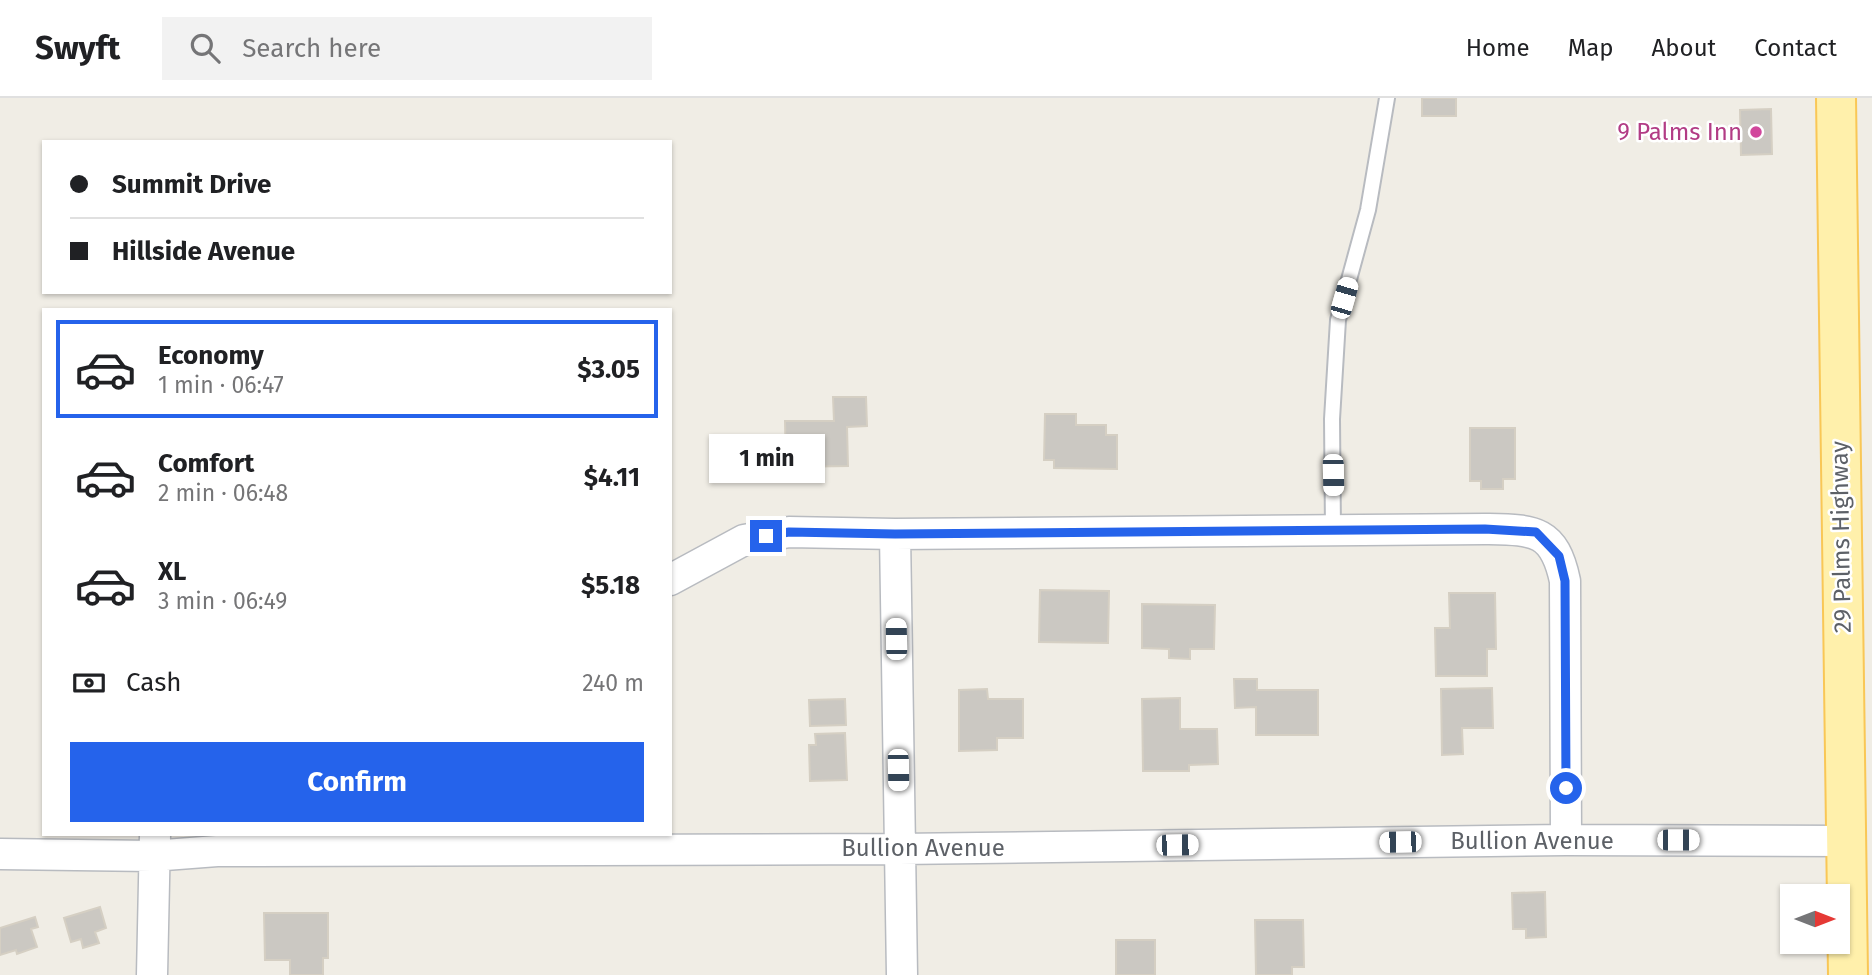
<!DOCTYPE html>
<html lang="en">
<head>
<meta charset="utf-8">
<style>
	:root { --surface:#fff; --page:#f2f2f2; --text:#202124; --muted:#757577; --line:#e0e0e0; --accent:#2563eb }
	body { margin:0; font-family:"Fira Sans",sans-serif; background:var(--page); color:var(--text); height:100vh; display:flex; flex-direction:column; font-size:26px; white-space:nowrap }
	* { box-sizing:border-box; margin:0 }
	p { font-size:23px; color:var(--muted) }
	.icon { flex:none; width:38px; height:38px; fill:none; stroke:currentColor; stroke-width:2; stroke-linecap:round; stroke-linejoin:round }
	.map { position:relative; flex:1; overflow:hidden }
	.drawer { position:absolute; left:42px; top:210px; width:630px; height:528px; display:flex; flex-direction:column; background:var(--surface); border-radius:0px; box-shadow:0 2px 5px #0004 }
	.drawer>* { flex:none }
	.hud { position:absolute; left:42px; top:42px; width:630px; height:154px; border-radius:0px; box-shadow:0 2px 5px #0004; display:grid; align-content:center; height:154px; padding:0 28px; background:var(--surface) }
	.needle { width:46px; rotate:90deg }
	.tools { position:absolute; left:1780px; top:786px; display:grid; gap:14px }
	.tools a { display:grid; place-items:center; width:70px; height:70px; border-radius:0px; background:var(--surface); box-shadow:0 2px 5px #0004; font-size:35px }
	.end { position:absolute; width:32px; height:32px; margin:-16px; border:9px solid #2563eb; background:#fff; box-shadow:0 0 0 4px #fff }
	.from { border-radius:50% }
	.bubble { position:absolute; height:49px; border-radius:0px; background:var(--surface); box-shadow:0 2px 5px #0004; font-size:23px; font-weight:700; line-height:49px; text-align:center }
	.car { position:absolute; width:21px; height:42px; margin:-21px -10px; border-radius:9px; box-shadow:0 0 5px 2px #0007; background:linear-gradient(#fff 24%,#345 0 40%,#fff 0 76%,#345 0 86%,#fff 0) }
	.hud b { display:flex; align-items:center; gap:24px; height:66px; font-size:26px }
	.hud b+b { border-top:2px solid var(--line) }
	.hud i { width:18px; height:18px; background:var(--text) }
	ul { padding:12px 0 0; list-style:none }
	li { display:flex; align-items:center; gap:21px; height:98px; margin:0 14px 10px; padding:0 14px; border:4px solid transparent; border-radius:0px }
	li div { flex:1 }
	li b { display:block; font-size:26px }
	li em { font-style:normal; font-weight:700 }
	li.current { border-color:var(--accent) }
	li>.icon { width:63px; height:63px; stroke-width:1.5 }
	.pay { display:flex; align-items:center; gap:18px; height:77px; padding:0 28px; font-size:26px }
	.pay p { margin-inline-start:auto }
	.cta { display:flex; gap:14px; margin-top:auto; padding:14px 28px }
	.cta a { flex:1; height:80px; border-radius:0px; background:var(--accent); color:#fff; font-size:28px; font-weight:700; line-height:80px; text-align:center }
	header { display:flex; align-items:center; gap:42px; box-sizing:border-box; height:98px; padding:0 35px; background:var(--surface); border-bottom:2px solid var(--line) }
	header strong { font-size:33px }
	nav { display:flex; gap:38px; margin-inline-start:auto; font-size:24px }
	.search { width:490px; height:63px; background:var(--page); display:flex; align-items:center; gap:18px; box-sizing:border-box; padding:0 24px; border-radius:0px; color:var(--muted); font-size:26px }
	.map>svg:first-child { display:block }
	.building { fill:#cbc8c2; stroke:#d5cfc3; stroke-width:2 }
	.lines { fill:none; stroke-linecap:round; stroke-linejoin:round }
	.service-casing { stroke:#b8bbc0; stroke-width:18 }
	.minor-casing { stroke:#b8bbc0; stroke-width:33 }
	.primary-casing { stroke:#f9c756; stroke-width:42 }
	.service { stroke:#fff; stroke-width:14 }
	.minor { stroke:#fff; stroke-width:30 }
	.primary { stroke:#fff0ab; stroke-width:38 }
	.route { stroke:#2563eb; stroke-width:9 }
	.hotel-dot { fill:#d1479c; stroke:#fff; stroke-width:2.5 }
	.labels { text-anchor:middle; stroke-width:5; stroke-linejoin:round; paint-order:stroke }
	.hotel-label { font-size:24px; fill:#b23c85; stroke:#fff; text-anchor:end }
	.street-label { font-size:24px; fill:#5d6167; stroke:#fff }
</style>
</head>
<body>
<header>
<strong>Swyft</strong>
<div class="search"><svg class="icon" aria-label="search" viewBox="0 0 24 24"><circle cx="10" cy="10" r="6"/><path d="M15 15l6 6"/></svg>Search here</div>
<nav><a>Home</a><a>Map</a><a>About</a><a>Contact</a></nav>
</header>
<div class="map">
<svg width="1872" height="877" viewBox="0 0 1872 877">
	<rect width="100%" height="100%" fill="#f0ede5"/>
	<path class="building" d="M1422 0H1456V18H1422Z
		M1771 11 1772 56 1741 57 1740 12Z
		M833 299H866L867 328 847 329 848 368 786 369 785 323H834Z
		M1045 316H1076V327H1106V337H1117V371L1054 370V362H1044Z
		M1470 330H1515V381H1503V391H1481V383H1470Z
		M1040 492 1109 493 1108 545 1039 544Z
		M1449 495H1495L1496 551H1487V578H1436L1435 530H1450Z
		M1142 506 1215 507 1214 551H1190V561L1169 560V551L1142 550Z
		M1234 581H1257V592H1318V637H1256V609L1235 610Z
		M1492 590 1493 630H1462L1463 656 1442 657 1441 591Z
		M987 591 988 601H1023V640H997V652L959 653V592Z
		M1180 600V631H1217L1218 666 1189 667V673H1143L1142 601Z
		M845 601 846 627 810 628 809 602Z
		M845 635 847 682 810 683 809 647H816L815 636Z
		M1545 794 1546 839 1526 840V831H1513L1512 795Z
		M100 809 106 830 95 834 99 845 83 850 81 841 71 844 64 820Z
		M264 815H328V860H323V877H290V862H265Z
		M35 819 38 829 31 831 37 849 17 856 16 852 0 857V830Z
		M1255 822H1303L1304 869H1292V877H1256Z
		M1116 842H1155V877H1116Z"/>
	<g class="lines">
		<defs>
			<path id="service" d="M1333 432 1332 321 1338 222 1368 112 1387 0"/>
			<path id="minor" d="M895 436 902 877
				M670 482 744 442 789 434 895 436 1485 431C1534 432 1554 431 1565 483L1566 742
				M0 756 152 758 217 753 899 751 1566 742 1845 743
				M152 877 155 737"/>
			<path id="primary" d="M1836 0 1848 877"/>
		</defs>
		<use href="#service" class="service-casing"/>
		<use href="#minor" class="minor-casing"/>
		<use href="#primary" class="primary-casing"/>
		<use href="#service" class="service"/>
		<use href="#minor" class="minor"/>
		<use href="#primary" class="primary"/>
	</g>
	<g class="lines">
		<path class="route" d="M766 438 789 434 895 436 1485 431 1536 434 1559 458 1565 483 1566 690"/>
	</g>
	<circle class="hotel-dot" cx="1756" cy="34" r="7"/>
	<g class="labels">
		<g class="hotel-label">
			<text x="1742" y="42">9 Palms Inn</text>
		</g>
		<g class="street-label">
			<text transform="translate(1841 439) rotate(-91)" y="8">29 Palms Highway</text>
			<text x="1532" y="751">Bullion Avenue</text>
			<text x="923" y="758">Bullion Avenue</text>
		</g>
	</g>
</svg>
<div class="tools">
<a><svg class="needle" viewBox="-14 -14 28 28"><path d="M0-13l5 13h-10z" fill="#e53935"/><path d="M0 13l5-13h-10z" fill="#757577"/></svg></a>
</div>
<i class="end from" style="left:1566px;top:690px"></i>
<i class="end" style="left:766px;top:438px"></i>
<div class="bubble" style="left:709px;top:336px;width:116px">1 min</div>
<i class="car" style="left:1344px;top:200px;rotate:16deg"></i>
<i class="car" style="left:1333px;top:377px;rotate:179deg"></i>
<i class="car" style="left:896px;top:541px;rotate:359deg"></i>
<i class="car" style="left:898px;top:672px;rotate:179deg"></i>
<i class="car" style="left:1678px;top:742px;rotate:90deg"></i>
<i class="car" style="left:1400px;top:744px;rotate:269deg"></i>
<i class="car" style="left:1177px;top:747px;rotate:89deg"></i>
<div class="hud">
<b><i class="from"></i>Summit Drive</b>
<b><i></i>Hillside Avenue</b>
</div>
<section class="drawer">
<ul>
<li class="current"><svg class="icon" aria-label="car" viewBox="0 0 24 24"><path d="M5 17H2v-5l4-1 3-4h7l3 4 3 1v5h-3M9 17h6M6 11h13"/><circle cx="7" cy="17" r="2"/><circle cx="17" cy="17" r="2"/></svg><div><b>Economy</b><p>1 min · 06:47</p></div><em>$3.05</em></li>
<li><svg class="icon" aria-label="car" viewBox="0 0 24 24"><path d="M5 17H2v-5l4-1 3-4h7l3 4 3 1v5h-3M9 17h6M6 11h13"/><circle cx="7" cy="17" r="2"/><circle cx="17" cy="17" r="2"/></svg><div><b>Comfort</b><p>2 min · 06:48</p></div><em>$4.11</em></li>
<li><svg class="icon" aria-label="car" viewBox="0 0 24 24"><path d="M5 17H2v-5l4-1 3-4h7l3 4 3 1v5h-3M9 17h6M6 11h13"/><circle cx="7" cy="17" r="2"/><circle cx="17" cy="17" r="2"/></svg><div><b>XL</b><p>3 min · 06:49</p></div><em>$5.18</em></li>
</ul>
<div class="pay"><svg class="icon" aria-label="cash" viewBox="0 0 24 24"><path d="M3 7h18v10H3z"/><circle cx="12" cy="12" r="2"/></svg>Cash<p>240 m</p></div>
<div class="cta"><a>Confirm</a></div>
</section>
</div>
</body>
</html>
